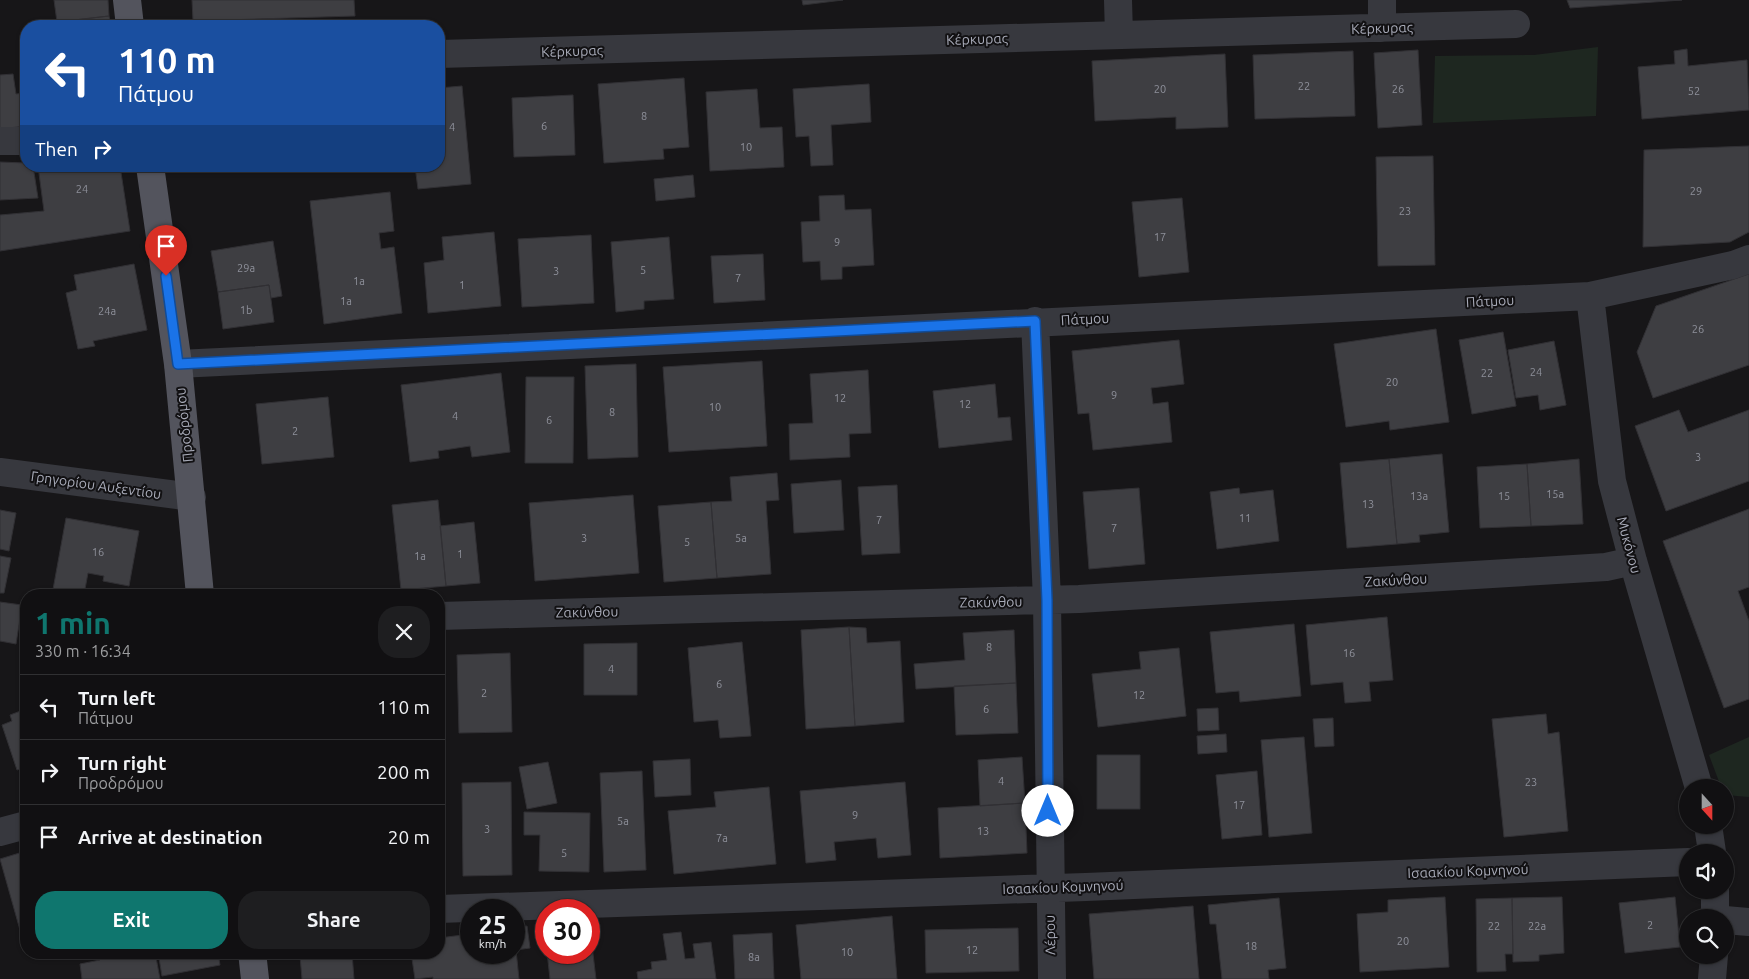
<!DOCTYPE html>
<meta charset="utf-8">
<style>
:root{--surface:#111012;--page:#1e1e20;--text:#f1f3f6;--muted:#9c9d9f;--line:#303032;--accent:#0f766e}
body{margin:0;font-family:Ubuntu,sans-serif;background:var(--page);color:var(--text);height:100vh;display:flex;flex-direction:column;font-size:19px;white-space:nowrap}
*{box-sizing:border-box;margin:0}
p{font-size:16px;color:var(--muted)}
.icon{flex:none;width:28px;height:28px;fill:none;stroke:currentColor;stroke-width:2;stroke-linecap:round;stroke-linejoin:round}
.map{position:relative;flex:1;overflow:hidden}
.details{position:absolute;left:20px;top:589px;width:425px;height:370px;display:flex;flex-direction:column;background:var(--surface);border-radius:20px;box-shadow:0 1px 4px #0004,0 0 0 1px var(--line)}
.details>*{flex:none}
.guide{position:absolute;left:20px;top:20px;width:425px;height:152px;border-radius:20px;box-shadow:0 1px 4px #0004,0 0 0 1px var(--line);background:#1a4fa0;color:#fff;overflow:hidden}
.needle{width:32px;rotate:159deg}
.fabs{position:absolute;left:1679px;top:779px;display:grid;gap:10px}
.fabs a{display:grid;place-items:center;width:55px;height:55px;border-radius:50%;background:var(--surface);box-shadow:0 1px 4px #0004,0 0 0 1px var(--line);font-size:25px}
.speed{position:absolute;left:460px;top:899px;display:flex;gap:10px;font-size:25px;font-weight:700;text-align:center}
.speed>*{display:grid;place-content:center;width:65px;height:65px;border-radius:50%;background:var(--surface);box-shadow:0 1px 4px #0004,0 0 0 1px var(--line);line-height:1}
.speed small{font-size:12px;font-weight:400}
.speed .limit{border:8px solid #d22;background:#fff;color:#111}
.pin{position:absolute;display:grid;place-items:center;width:42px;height:42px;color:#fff;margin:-51px -21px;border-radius:50% 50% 50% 0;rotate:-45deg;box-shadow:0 0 5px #0007}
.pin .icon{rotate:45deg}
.me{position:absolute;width:55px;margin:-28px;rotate:0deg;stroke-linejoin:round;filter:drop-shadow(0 0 4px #0008)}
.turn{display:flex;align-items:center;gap:18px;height:105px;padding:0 15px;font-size:22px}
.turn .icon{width:65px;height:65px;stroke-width:2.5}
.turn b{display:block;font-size:35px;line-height:42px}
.then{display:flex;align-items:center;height:48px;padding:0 15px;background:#0003;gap:10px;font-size:19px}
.round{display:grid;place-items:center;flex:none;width:52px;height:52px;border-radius:20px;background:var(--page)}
.summary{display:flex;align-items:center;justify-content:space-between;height:85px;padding:0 15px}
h1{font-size:30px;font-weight:600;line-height:38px;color:var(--accent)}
.primary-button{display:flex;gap:10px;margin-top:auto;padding:10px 15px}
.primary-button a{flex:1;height:58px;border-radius:20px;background:var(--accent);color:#fff;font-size:20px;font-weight:600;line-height:58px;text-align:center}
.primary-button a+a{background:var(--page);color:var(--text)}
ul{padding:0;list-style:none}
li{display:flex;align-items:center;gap:15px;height:65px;padding:0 15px;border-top:1px solid var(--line)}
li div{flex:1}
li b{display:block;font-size:19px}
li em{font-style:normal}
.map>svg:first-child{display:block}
</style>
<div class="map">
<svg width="1749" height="979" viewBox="0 0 1749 979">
<rect width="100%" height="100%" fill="#171618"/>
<path fill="#1e2720" d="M1598,47L1596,116L1433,123L1435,56L1534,55Z
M1749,737V797L1725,795V788L1721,787L1709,755Z"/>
<path fill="#3e3e42" stroke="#313034" d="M54,0H108L109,16L57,22Z
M192,0H354L355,16L193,21Z
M802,0H843L803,5Z
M1567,0H1682L1570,8Z
M109,16L111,26H57V22Z
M1687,49L1688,66L1747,60L1749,110L1642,119L1638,67L1675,64L1674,51Z
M1418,50L1422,125L1378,128L1374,53Z
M1353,51L1355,116L1255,119L1253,55Z
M1225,54L1228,127L1176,129V117L1095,121L1092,61Z
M13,74L16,94L26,93V126L0,129V75Z
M684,78L689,147L663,149L664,159L604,163L598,84Z
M869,84L871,122L831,125L833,165L811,166L809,136L796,137L793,89Z
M462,86L471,184L418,189L415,166H439V88Z
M757,89L760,128L782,127L784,167L710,171L706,92Z
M573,95L575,155L514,157L512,98Z
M1749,146V232L1730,242L1643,247L1644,150Z
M1433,156L1435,265L1378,266L1376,157Z
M0,162L26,163V166H33L38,198L0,200Z
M38,166H120L130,231L0,251V215L44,211Z
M693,175L695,197L656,201L654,179Z
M390,192L394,231L379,233L381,249L394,247L402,313L324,324L310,201Z
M844,195L845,210L871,209L874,265L842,267V279L821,280L820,261L803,262L801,222L820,221L819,196Z
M1182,198L1189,272L1139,277L1132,202Z
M494,232L501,306L428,313L424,263L444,260L442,237Z
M591,235L594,303L522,307L518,239Z
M669,237L674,299L644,301V309L616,312L611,242Z
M273,241L282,296L271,298L269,285L218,292L211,251Z
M763,254L765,300L714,303L711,256Z
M134,264L147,330L93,341L95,346L78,349L66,293L77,290L74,275Z
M1749,274V365L1653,398L1637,352L1656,306Z
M269,285L274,322L223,329L218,292Z
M1436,329L1449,422L1390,430L1389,421L1346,427L1334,344Z
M1503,332L1516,406L1472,414L1459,340Z
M1179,340L1184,384L1151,388L1153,404L1168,402L1172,442L1093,450L1089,413L1078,414L1072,351Z
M1554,341L1566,405L1540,410L1538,395L1516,398L1508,350Z
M762,361L767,446L669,452L663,367Z
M636,364L638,457L588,459L585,366Z
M868,370L871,433L849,434L850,457L790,460L789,424L813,423L810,374Z
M501,373L510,452L472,457L470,446L438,451L439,458L410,462L401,385Z
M526,377H574L573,463H525Z
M995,384L998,418L1010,417L1012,440L939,448L933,391Z
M328,397L334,457L262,464L256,404Z
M1679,410L1688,432L1749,410V481L1666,511L1635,426Z
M1442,454L1449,532L1419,535L1420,542L1397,544L1389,459Z
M1389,459L1397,544L1347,548L1340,463Z
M1579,459L1583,524L1531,526L1527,464Z
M1527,464L1531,526L1480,528L1477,467Z
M777,473L779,500L766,501L771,574L717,578L711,502L732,501L730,477Z
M841,480L844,530L794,533L791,484Z
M897,485L900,553L862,555L858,487Z
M1139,488L1145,564L1089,569L1083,492Z
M1239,488L1240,494L1273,490L1279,541L1217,549L1210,492Z
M633,495L639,573L535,581L529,503Z
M438,500L446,586L401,590L392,505Z
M711,502L717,578L664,582L658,506Z
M1749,509V587L1738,591L1749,621V699L1724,708L1663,541Z
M0,510L16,513L9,551L0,549Z
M66,518L139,531L129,586L103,581L104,576L88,573L85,589L107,593L106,595H52Z
M474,522L480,583L446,586L440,526Z
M0,556L11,558L4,593H0Z
M0,602L22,605L16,644L0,641Z
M1387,617L1393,680L1369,682L1371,701L1345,703L1343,682L1311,685L1306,625Z
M1294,624L1301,696L1240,702L1239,691L1216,693L1210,632Z
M849,627L866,628L867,643L900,641L904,722L855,726Z
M849,627L855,726L806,729L801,630Z
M1014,630L1016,683L916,689L914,664L965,660L963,633Z
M742,642L751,736L720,738L718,720L694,722L688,648Z
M637,643V695H584V644Z
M1179,648L1186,716L1098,727L1092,674L1141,669L1139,652Z
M510,653L512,732L459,733L457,655Z
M1016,683L1018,733L956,735L954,686Z
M1218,708L1219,730L1198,731L1197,709Z
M26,709V767L17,770L2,725L12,721L10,715Z
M1546,714L1548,734L1559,732L1568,831L1504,837L1492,719Z
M1333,718L1334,746L1315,747L1313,719Z
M1226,734L1227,752L1198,754L1197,736Z
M1304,737L1312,833L1269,837L1261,740Z
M1097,755H1140V809H1097Z
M1022,757L1025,803L980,806L978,760Z
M690,759L691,795L655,797L653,761Z
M548,762L557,803L527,809L519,767Z
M642,771L646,870L604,872L600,773Z
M1257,771L1262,835L1222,839L1216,775Z
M511,782L512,875L463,876L462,783Z
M905,782L911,855L878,858L876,838L834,842L836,860L806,863L800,791Z
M769,787L776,864L674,874L668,811L716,807L714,792Z
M1025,803L1027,853L940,858L938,808Z
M524,812L590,813L589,872L539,871L540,835H524Z
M26,851V928L20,930L0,859Z
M1445,897L1449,967L1360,972L1357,914L1388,912V900Z
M1562,897L1564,953L1539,955V961L1513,962L1512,898Z
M1675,897L1680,947L1625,953L1619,903Z
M1279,898L1286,968L1268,970L1269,979H1222L1216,924H1210L1208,905Z
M1512,898L1513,954H1505L1506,971L1477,972L1476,899Z
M1193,906L1199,979H1094L1089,914Z
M892,916L897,979H801L796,925Z
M527,926L530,948L516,950L519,979H433V977L415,979L411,952H439V938L471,934V952H514V928Z
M1018,928L1019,971L926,973L925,930Z
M681,932L685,959L695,958L693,944L711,942L716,979H638L637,972L652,969L651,962L667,960L663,934Z
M772,933L774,979H735L733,935Z
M589,937H591L596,979H550L547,952H589Z
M99,952H155L160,979H82L80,964L100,960Z
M158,952H218L220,965L162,976Z
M352,953L354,979H302L300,956Z"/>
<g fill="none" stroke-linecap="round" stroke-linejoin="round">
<path stroke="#37383e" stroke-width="28" d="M1118,0L1119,35
M1382,28V0
M439,54L1516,24
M0,141H26
M1590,296L1612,481L1633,561L1699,788
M1035,321L1047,600L1052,979
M178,364L1590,296L1733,265L1749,259
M0,472L192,497
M439,616L1079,599L1606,567L1633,561
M1708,825L1712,852
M0,832L26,825
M1715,890V918
M439,909L1086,887L1688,862
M1725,920L1749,922
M1712,979L1714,955"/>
<path stroke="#53545d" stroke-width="28" d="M127,0L130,26
M150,166L178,364L200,595
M252,952L255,979"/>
</g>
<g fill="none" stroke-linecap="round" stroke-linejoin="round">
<defs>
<path id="route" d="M166,276L178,364L1035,321L1047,600L1048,811"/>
</defs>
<use href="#route" stroke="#114b97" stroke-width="12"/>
<use href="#route" stroke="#1a73e8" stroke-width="9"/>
</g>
<g text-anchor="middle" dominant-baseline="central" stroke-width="4" stroke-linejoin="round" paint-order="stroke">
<g font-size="11" fill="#8e909a">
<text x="1304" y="86">22</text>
<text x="1160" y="89">20</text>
<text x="1398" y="89">26</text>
<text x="1694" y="91">52</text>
<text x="644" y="116">8</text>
<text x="544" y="126">6</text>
<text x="452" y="127">4</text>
<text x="746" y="147">10</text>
<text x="82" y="189">24</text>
<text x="1696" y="191">29</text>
<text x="1405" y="211">23</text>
<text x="1160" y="237">17</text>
<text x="837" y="242">9</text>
<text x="246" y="268">29a</text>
<text x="643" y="270">5</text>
<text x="556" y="271">3</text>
<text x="738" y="278">7</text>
<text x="359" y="281">1a</text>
<text x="462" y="285">1</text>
<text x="346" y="301">1a</text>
<text x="246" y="310">1b</text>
<text x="107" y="311">24a</text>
<text x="1698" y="329">26</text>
<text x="1536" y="372">24</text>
<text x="1487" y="373">22</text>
<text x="1392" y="382">20</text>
<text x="1114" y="395">9</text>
<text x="840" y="398">12</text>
<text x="965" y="404">12</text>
<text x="715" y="407">10</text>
<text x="612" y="412">8</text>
<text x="455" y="416">4</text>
<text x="549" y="420">6</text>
<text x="295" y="431">2</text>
<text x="1698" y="457">3</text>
<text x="1555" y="494">15a</text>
<text x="1419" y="496">13a</text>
<text x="1504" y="496">15</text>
<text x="1368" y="504">13</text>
<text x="1245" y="518">11</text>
<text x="879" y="520">7</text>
<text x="1114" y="528">7</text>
<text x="584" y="538">3</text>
<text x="741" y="538">5a</text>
<text x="687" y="542">5</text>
<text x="98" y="552">16</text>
<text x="460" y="554">1</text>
<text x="420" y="556">1a</text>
<text x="989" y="647">8</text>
<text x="1349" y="653">16</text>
<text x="611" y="669">4</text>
<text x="719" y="684">6</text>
<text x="484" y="693">2</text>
<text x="1139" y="695">12</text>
<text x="986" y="709">6</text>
<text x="1001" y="781">4</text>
<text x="1531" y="782">23</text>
<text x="1239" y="805">17</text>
<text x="855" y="815">9</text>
<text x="623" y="821">5a</text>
<text x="487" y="829">3</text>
<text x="983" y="831">13</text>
<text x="722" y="838">7a</text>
<text x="564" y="853">5</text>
<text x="1650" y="925">2</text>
<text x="1494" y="926">22</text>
<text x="1537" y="926">22a</text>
<text x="1403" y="941">20</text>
<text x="1251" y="946">18</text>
<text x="972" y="950">12</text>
<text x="847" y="952">10</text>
<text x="754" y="957">8a</text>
</g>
<g font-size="14" fill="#a8abb8" stroke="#121113">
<text transform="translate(1382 28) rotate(-2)">Κέρκυρας</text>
<text transform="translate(977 39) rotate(-2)">Κέρκυρας</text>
<text transform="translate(572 51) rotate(-2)">Κέρκυρας</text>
<text transform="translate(1490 301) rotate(-3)">Πάτμου</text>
<text transform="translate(1085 319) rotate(-3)">Πάτμου</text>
<text transform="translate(184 425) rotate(-96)">Προδρόμου</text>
<text transform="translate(96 485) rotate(8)">Γρηγορίου Αυξεντίου</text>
<text transform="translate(1629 545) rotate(75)">Μυκόνου</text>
<text transform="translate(1396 580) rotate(-3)">Ζακύνθου</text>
<text transform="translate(991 602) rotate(-1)">Ζακύνθου</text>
<text transform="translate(587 612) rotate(-1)">Ζακύνθου</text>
<text transform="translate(1468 871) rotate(-2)">Ισαακίου Κομνηνού</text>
<text transform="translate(1063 887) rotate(-2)">Ισαακίου Κομνηνού</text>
<text transform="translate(1050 935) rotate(-91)">Λέρου</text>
</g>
</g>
</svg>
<div class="fabs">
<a><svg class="needle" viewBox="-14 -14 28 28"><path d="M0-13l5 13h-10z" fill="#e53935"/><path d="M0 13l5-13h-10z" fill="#9c9d9f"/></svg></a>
<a><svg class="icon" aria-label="sound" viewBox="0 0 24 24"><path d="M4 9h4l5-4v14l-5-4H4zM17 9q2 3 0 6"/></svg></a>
<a><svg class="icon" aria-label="search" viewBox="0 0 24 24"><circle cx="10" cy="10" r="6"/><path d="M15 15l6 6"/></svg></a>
</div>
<div class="speed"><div>25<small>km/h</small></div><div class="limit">30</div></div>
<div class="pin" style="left:166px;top:276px;background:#d93025"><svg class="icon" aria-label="arrive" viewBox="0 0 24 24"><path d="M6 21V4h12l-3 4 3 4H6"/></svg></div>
<svg class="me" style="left:1048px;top:811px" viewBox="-20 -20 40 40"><circle r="19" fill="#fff"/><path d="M0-13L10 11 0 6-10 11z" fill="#1a73e8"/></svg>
<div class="guide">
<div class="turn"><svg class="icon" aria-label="left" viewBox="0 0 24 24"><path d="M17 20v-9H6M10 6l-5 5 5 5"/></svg><div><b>110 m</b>Πάτμου</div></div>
<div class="then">Then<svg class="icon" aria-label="right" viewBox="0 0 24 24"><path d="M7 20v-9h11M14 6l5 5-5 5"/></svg></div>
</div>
<section class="details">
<div class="summary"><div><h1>1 min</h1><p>330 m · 16:34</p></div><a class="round"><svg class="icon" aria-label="close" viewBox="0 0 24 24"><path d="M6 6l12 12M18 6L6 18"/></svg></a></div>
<ul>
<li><svg class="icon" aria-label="left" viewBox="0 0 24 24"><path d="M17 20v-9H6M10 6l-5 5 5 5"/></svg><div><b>Turn left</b><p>Πάτμου</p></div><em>110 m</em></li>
<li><svg class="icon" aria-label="right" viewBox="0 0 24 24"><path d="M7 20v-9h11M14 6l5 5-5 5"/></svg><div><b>Turn right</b><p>Προδρόμου</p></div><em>200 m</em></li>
<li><svg class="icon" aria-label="arrive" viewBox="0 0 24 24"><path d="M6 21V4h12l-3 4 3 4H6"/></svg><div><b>Arrive at destination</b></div><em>20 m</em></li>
</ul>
<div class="primary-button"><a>Exit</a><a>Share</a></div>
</section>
</div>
